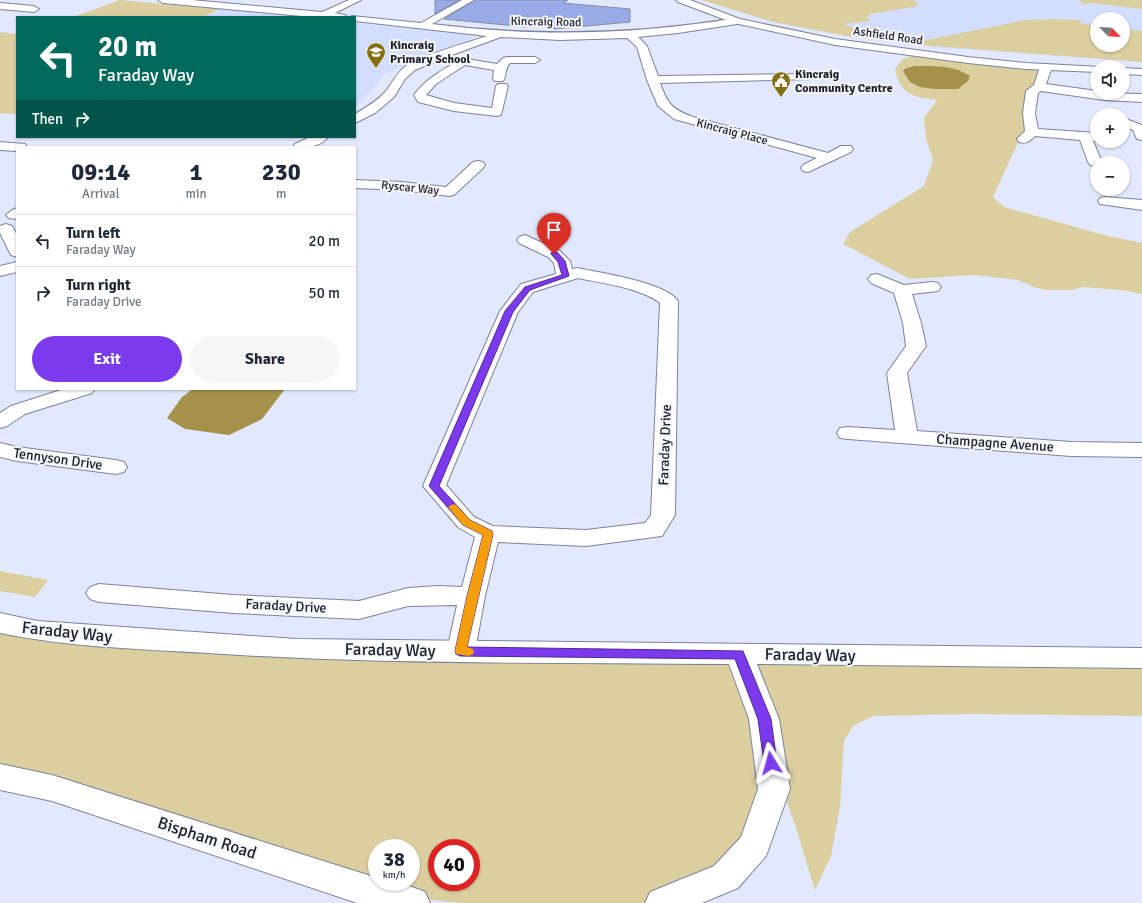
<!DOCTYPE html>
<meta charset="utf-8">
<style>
:root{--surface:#fff;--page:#f6f6f7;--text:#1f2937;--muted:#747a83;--line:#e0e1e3;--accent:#7c3aed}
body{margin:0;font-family:Signika,sans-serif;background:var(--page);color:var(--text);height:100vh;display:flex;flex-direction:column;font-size:15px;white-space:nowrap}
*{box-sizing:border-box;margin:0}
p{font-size:13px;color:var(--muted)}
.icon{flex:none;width:22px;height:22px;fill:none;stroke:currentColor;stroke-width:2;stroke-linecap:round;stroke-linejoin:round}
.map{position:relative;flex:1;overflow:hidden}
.details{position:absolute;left:16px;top:146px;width:340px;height:244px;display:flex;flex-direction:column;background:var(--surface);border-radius:0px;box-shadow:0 1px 3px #0004}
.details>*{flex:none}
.banner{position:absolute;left:16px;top:16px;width:340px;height:122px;border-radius:0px;box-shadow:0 1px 3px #0004;background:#00695c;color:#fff;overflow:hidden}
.needle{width:26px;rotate:114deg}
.tools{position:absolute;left:1090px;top:12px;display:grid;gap:8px}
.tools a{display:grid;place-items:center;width:40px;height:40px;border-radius:50%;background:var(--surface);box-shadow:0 1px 3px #0004;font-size:20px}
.speed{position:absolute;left:368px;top:839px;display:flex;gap:8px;font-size:20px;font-weight:700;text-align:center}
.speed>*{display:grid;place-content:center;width:52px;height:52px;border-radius:50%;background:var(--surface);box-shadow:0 1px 3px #0004;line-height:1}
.speed small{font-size:10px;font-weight:400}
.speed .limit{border:6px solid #d22;background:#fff;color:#111}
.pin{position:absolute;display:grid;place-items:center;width:34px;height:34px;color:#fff;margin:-41px -17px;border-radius:50% 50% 50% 0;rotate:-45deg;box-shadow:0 0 4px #0007}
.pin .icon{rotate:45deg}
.me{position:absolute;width:44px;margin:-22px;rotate:352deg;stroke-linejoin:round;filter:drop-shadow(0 0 3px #0008)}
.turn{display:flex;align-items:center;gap:14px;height:84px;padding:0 16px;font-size:18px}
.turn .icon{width:52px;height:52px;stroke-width:2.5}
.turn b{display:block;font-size:28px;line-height:34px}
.then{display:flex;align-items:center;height:38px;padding:0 16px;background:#0003;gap:8px;font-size:15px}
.eta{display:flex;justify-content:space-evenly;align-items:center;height:68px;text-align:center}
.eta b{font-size:24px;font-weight:700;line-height:28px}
.cta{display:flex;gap:8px;margin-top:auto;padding:8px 16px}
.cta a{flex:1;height:46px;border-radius:24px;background:var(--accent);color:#fff;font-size:16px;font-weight:700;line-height:46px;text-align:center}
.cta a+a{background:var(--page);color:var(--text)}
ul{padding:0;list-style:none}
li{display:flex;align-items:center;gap:12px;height:52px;padding:0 16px;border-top:1px solid var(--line)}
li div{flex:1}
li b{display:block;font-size:15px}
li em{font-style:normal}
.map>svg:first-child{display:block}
</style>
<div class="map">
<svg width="1142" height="903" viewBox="0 0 1142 903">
<rect width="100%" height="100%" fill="#e2e8fd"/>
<path fill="#d3ddfe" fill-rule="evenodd" d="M702,0H1142V62L919,46L847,36L773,22ZM1097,19H1123V45H1097Z
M219,9L296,17H204Z
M355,23L453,33L470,36L474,40L409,62L383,76L373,89L355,107Z"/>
<path fill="#dbcfa0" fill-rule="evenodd" d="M120,0L219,9L204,17H73Z
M702,0H913L919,6L870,14L867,18L871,21L843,24L883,38L885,41L847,36L773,22Z
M1078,0H1142V9L1091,3L1084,4Z
M1052,19L1081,20L1079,23L1097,26V45H1123V29L1142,31V62L907,44L1025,20Z
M0,32L17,34V114L0,113Z
M912,56L1041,71L1027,131L1020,138L993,197L1004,207L1104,235L1142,243V294L1121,290L1083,287L1072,290H1047L1034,287L1018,280L975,275L910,279L843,244L850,232L924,186L933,160L926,139L924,118L937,100C913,97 900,95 895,69L903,59Z
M0,571L48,580L35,597L0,591Z
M0,623L281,648L1142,658V716L974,714L873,716L853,726L844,741L840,807L831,856L815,890L795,825L769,750L774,789L726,877L661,903H462L381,895L0,780ZM377,848H411V882H377ZM437,848H471V882H437Z"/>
<path fill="#a4924b" d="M915,66C934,66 954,65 970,76L968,81L958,89H935L920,87L910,82L903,71L906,68Z
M193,389H285L262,419L229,435L185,429L167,418L182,397Z"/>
<path fill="#99aae9" stroke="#858ca4" d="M435,0H459L435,14Z
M475,0H568L563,3L630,9V22L554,29L541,17L526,27L444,19Z"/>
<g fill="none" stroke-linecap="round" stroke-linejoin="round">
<defs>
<path id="street" d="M158,0H192L322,12L349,0H361L335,13L345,15L347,17H312L163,3Z
M462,0H474L432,24C536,37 634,35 737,18L740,19L742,21L740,23L737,24L678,33L638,37L647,46L658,76L808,74L812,75L814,77L812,79L660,83C668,105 672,109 693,117L828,153L841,146H851L853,149L851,152L808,172L803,171L801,168L803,165L817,158L674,119L658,106L647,80L637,47L627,38L560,40L501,37L449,56L497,64L503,58L507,57H535L540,60L535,63H510C504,70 507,75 503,81H495L493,79L494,70L465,65L436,84L426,95L454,103L492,108L496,86L498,84H506L508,86L501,115L497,116L454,111L418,102L414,95C424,81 439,72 454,63L444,61L443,58L415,70L405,79L394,97L375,113L355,123V114C365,108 377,101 385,92C393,83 395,74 406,66C425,54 464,44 487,36L355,21V17H351L352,16L421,23Z
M0,3L34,6L39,9L34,12L0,9Z
M1046,64L1052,67L1046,84L1097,91V93L1142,94V102L1104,100L1041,91L1038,93L1035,113L1038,129L1097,133V141H1093L1102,162L1097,163V166L1090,165L1088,162L1080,140L1035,136C1030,141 1027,144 1019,142L1017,139L1025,131L1023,113L1026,91L1034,85L1040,67Z
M1123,118L1142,125V140L1137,139L1133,130L1123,126Z
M310,137H328C320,148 305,147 293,147L295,144Z
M0,142L25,144L27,147H17V151L0,150Z
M478,161L483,162L485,165L483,168L454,195L449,196L402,190L355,188V180L402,182L446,187L473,162Z
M1105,197L1142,200V210L1100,204L1098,201L1100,198Z
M17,208V219L9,218L6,215L12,210Z
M6,224L12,226L17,235V257L11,255L0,233V226Z
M525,235L560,251L570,261L572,269L577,268C600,273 665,282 678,301L675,515L662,536L586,546L498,542L485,596L475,651L471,658L461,661L451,658L447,651L457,605L408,606L359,619L233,613L99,602L90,599L86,593L90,587L99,584L233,595L359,601L408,588L438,586L462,587L475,537L458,527L423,486L500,311L521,284L556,274L554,263L548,257L519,243L517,240L519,237ZM578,278C601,283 641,288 660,303L651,515L645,523L586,530L493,526L474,517L446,485L518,312L533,292Z
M17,262V272L0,276V266Z
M877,274L904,285L932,282L938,283L941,287L938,291L912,294L921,323L926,346L907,373L917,431L1071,442L1142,443V457L1071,456L848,439L840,438L837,433L840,428L848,427L895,430L887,373L906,346L903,323L894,293L871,283L868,279L871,275Z
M64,389H95L92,393L25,414L7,426L0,428V413L11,406Z
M0,443L17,447L116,460L124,462L127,467L124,472L116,474L17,461L0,457Z"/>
<path id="secondary" d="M676,0H690L740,19L835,39L968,57L1026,63L1101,67H1097V72L1026,69L968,63L835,45L734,23L678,2Z
M1123,68L1142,69V75L1123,74Z
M0,613L38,621L296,639L1142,648V668L757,664L779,719L790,789L766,856L738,888L702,903H645L650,892L714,866L741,837L758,789L749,719L729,664C555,662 381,665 208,653C138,649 68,647 0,633Z
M0,764L52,775L377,878V882C394,882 409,885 425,892L430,903H357L52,801L0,790Z"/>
</defs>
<use href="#street" stroke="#7b829a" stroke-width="2"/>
<use href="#secondary" stroke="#7b829a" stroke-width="2"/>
<use href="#street" fill="#fff" fill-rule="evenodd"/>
<use href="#secondary" fill="#fff" fill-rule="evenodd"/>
</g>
<path fill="#7c3aed" stroke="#51269a" d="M552,252H557L565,261L569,276L530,290L513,312L439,486L470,520L492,531L493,534L467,647L743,651L771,719L777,763L775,767L771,768L766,767L764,763L758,719L735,659L460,656L456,654L455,651L467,596L483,535L463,525L429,486L505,311L525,287L562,275L558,262L551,254Z"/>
<path fill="#f59e0b" d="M453,504L456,505L470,520L492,531L493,534L467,647L473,649L474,652L473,654L469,656L456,654L455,651L467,596L483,535L463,525L448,507Z"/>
<defs>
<symbol id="school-pin" viewBox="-11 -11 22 30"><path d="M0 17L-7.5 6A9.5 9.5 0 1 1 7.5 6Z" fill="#85700f" stroke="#f4f6fb"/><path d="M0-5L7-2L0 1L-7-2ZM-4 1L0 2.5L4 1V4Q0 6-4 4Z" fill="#fff"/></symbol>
<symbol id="civic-pin" viewBox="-11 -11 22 30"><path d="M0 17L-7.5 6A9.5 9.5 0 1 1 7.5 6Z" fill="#85700f" stroke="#f4f6fb"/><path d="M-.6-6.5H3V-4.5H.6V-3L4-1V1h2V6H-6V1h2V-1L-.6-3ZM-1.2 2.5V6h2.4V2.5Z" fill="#fff"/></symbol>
</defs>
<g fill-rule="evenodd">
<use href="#school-pin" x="365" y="41" width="22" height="30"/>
<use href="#civic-pin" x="770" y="70" width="22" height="30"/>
</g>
<g text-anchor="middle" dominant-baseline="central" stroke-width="4" stroke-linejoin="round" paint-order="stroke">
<g font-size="12" fill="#1d2029" stroke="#f4f6fb">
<text transform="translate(546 22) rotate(1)">Kincraig Road</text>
<text transform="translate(888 36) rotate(8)">Ashfield Road</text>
<text transform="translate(732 132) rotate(15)">Kincraig Place</text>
<text transform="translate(410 188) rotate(6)">Ryscar Way</text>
</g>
<g font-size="12" font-weight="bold" fill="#1d2029" stroke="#f4f6fb" text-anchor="start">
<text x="390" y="45">Kincraig<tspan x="390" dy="14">Primary School</tspan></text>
<text x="795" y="74">Kincraig<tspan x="795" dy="14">Community Centre</tspan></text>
</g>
<g font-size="14" fill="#1d2029" stroke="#f4f6fb">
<text transform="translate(995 443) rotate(4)">Champagne Avenue</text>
<text transform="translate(665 445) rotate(-88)">Faraday Drive</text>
<text transform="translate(58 459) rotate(8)">Tennyson Drive</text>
<text transform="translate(286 606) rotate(3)">Faraday Drive</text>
</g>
<g font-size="17" fill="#1d2029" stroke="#f4f6fb">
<text transform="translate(67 632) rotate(6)">Faraday Way</text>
<text transform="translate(390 650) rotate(1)">Faraday Way</text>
<text transform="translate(810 655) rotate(1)">Faraday Way</text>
<text transform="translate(207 838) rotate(18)">Bispham Road</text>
</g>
</g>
</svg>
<div class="tools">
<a><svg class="needle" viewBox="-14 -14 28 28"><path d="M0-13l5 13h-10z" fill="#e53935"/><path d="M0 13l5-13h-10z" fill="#747a83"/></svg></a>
<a><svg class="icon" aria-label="sound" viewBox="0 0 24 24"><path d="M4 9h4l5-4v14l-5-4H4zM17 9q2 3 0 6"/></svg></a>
<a>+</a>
<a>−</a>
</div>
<div class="speed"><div>38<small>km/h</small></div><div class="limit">40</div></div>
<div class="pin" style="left:554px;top:254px;background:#d93025"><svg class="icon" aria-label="arrive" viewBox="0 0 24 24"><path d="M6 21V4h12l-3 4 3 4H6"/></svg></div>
<svg class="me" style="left:771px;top:763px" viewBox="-20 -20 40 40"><path d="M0-17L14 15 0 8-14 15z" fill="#7c3aed" stroke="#fff" stroke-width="4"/></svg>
<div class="banner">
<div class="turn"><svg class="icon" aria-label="left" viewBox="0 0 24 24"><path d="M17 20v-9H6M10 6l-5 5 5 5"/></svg><div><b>20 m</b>Faraday Way</div></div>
<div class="then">Then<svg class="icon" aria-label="right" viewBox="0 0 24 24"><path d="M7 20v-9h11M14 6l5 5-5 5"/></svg></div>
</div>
<section class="details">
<div class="eta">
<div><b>09:14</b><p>Arrival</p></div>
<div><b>1</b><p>min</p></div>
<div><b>230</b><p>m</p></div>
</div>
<ul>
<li><svg class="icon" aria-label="left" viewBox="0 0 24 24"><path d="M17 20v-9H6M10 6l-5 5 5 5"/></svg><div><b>Turn left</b><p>Faraday Way</p></div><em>20 m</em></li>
<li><svg class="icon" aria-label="right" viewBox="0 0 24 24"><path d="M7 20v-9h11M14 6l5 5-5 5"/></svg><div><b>Turn right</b><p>Faraday Drive</p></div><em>50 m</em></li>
</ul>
<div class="cta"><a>Exit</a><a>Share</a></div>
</section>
</div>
